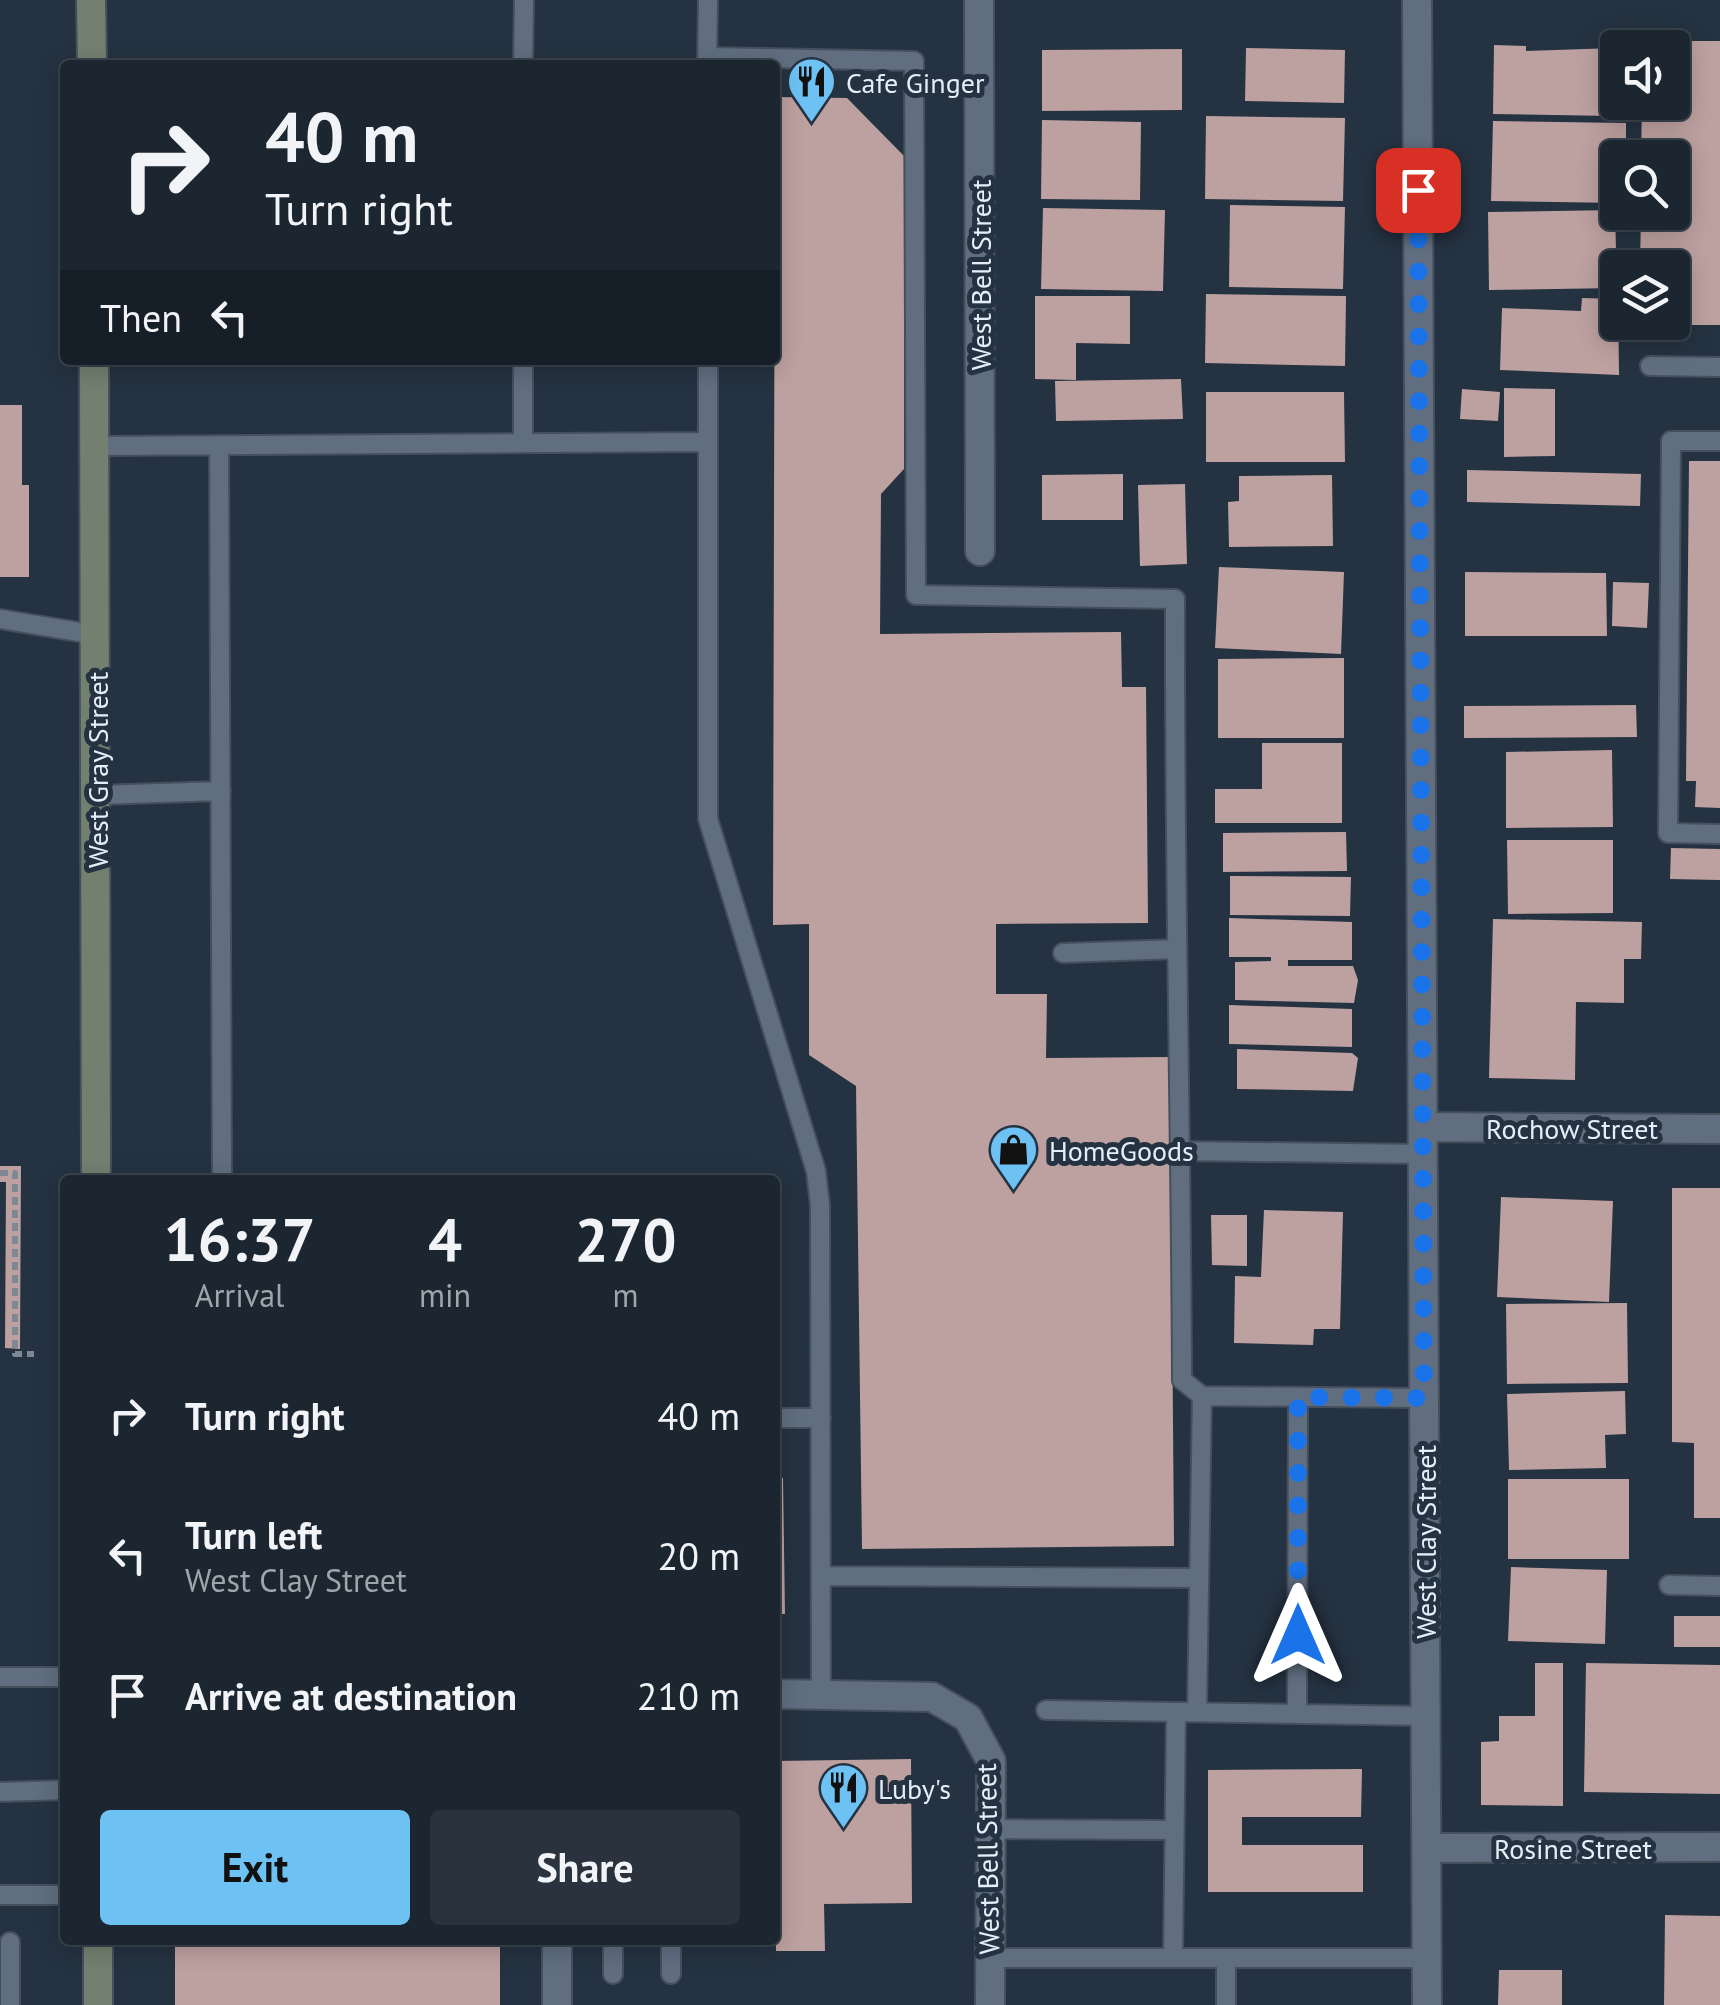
<!DOCTYPE html>
<style>
:root{--surface:#1c2631;--page:#29323d;--text:#f1f3f6;--muted:#a0a5ab;--line:#3a434d;--accent:#6dc2f3}
body{margin:0;font-family:"PT Sans",sans-serif;background:var(--page);color:var(--text);height:100vh;display:flex;flex-direction:column;font-size:38px;white-space:nowrap}
*{box-sizing:border-box;margin:0}
p{font-size:32px;color:var(--muted)}
.icon{flex:none;width:55px;height:55px;fill:none;stroke:currentColor;stroke-width:2;stroke-linecap:round;stroke-linejoin:round}
.map{position:relative;flex:1;overflow:hidden}
.details{position:absolute;left:60px;top:1175px;width:720px;height:770px;display:flex;flex-direction:column;background:var(--surface);border-radius:10px;box-shadow:0 5px 25px #0003,0 0 0 2px var(--line)}
.details>*{flex:none}
.hud{position:absolute;left:60px;top:60px;width:720px;height:305px;border-radius:10px;box-shadow:0 5px 25px #0003,0 0 0 2px var(--line);background:#1c2631;color:var(--text);overflow:hidden}
.buttons{position:absolute;left:1600px;top:30px;display:grid;gap:20px}
.buttons a{display:grid;place-items:center;width:90px;height:90px;border-radius:10px;background:var(--surface);box-shadow:0 5px 25px #0003,0 0 0 2px var(--line);font-size:50px}
.pin{position:absolute;display:grid;place-items:center;width:85px;height:85px;color:#fff;margin:-42px;border-radius:20px;box-shadow:0 5px 15px #0006}
.me{position:absolute;width:110px;margin:-55px;rotate:0deg;stroke-linejoin:round;filter:drop-shadow(0 0 8px #0008)}
.turn{display:flex;align-items:center;gap:35px;height:210px;padding:0 40px;font-size:45px}
.turn .icon{width:130px;height:130px;stroke-width:2.5}
.turn b{display:block;font-size:70px;line-height:85px}
.then{display:flex;align-items:center;height:95px;padding:0 40px;background:#0003;gap:20px;font-size:38px}
.eta{display:flex;justify-content:space-evenly;align-items:center;height:170px;text-align:center}
.eta b{font-size:60px;font-weight:800;line-height:70px}
.primary-button{display:flex;gap:20px;margin-top:auto;padding:20px 40px}
.primary-button a{flex:1;height:115px;border-radius:10px;background:var(--accent);color:#111;font-size:40px;font-weight:800;line-height:115px;text-align:center}
.primary-button a+a{background:var(--page);color:var(--text)}
ul{padding:0;list-style:none}
li{display:flex;align-items:center;gap:30px;height:140px;padding:0 40px}
li div{flex:1}
li b{display:block;font-size:38px}
li em{font-style:normal}
.map>svg:first-child{display:block}
</style>
<div class="map">
<svg width="1720" height="2005" viewBox="0 0 1720 2005">
<rect width="100%" height="100%" fill="#253241"/>
<path fill="#bda1a0" d="M1642,41H1720V325H1672V268H1640L1641,212H1672V158H1641L1642,102H1672V48H1642Z
M1494,45L1526,46V51L1615,48L1612,116L1493,114Z
M1246,48L1345,50L1344,103L1245,101Z
M1182,49V110L1042,111V50Z
M775,97L847,98L904,156V469L881,494L880,634L1121,632L1122,687H1146L1148,923L996,924V994H1047L1046,1058L1170,1057L1174,1546L862,1549L856,1086L809,1055V924L773,925Z
M1206,116L1345,118L1343,201L1205,199Z
M1042,120L1141,122L1140,200L1041,199Z
M1493,121L1626,123V158H1618V203L1491,201Z
M1230,205L1345,207L1343,289L1229,287Z
M1043,208L1165,210L1163,291L1041,289Z
M1615,210L1617,288L1489,290L1488,212Z
M1206,294L1346,296L1345,366L1205,363Z
M1035,296H1130V344L1076,343V380L1035,379Z
M1582,298L1618,299L1619,375L1500,370L1502,308L1581,311Z
M1181,379L1183,419L1056,421L1055,381Z
M1504,388L1555,389V456L1504,457Z
M1462,389L1500,392L1498,421L1460,419Z
M1206,392H1344L1345,462H1206Z
M0,405H22V485H29V577H0Z
M1689,461H1720V808L1695,807L1696,781H1686Z
M1467,470L1641,474L1640,506L1467,502Z
M1123,474V520H1042V475Z
M1332,475L1333,546L1229,547L1228,502L1239,501V476Z
M1185,484L1187,564L1140,566L1138,485Z
M1219,567L1344,572L1341,654L1215,648Z
M1465,572L1606,573L1607,636H1465Z
M1613,582L1649,583L1647,628L1612,626Z
M1344,658V738H1218V659Z
M1636,705L1637,737L1464,738V706Z
M1262,743H1342V823H1215V789H1262Z
M1612,750L1613,827L1506,828V752Z
M1346,832L1347,871L1223,872V833Z
M1507,840H1613V913L1508,914Z
M1671,848L1720,849V880L1670,879Z
M1230,876L1351,877L1350,916L1230,915Z
M1229,918L1352,922V960H1288V966H1353L1358,980L1354,1003L1235,1000V962L1271,961V957H1229Z
M1493,919L1642,922L1641,959H1624V1003L1576,1002L1575,1080L1489,1078Z
M1229,1005L1352,1009V1047L1229,1044Z
M1237,1049L1352,1053L1358,1058L1353,1091L1237,1089Z
M0,1166H21L20,1349L5,1348L6,1182H0Z
M1672,1188H1720V1518H1694V1443L1672,1442Z
M1501,1197L1613,1201L1609,1302L1497,1297Z
M1264,1210L1343,1212L1340,1329H1314L1313,1345L1234,1343L1235,1276L1261,1277Z
M1211,1215H1247V1266L1212,1265Z
M1627,1303L1628,1383L1507,1384L1506,1304Z
M1625,1391L1626,1434L1605,1435L1606,1468L1509,1470L1507,1394Z
M775,1478H783L785,1614H775Z
M1508,1479H1629V1559H1508Z
M1511,1567L1607,1570L1605,1644L1508,1641Z
M1674,1616H1720V1647H1674Z
M1535,1663H1563V1806L1481,1805V1742L1499,1741V1716H1535Z
M1586,1663L1720,1665V1794L1584,1792Z
M911,1759L912,1903L824,1904L825,1951H776L775,1761Z
M1362,1769L1361,1817H1242V1845H1363V1892H1208V1770Z
M1665,1915L1720,1916V2005H1664Z
M175,1940H500V2005H175Z
M1499,1970H1562V2005H1498Z"/>
<g fill="none" stroke-linecap="round" stroke-linejoin="round">
<defs>
<path id="service" d="M707,57L914,61L916,595L1175,599C1174,859 1181,1120 1182,1380L1202,1396L1197,1712
M523,65L524,0
M707,65L708,0
M708,360V819L816,1171L820,1205L821,1694
M1650,366L1720,367
M1720,441H1671L1668,833L1720,834
M523,443V360
M219,445L222,1180
M95,446L708,442
M0,619L97,635
M98,795L221,791
M1063,953L1177,949
M1181,1151L1423,1154
M1202,1396L1424,1398
M775,1418H821
M821,1576L1199,1578
M1669,1585L1720,1586
M0,1677H65
M1046,1710L1426,1716
M1297,1714L1298,1397
M0,1792L65,1790
M990,1829L1174,1830
M0,1895H65
M10,1942V2005
M990,1958H1427
M1173,1958L1176,1712
M613,1974V1940
M671,1974V1940
M1226,2005V1958"/>
<path id="minor" d="M979,0L980,551
M1417,0L1427,2005
M1423,1127L1720,1129
M775,1694L932,1697L968,1718L991,1761L990,2005
M1427,1848L1720,1847
M557,2005V1940"/>
<path id="secondary" d="M91,0L92,65
M94,360L96,1180
M98,2005V1940"/>
</defs>
<use href="#service" stroke="#46505d" stroke-width="22"/>
<use href="#minor" stroke="#46505d" stroke-width="32"/>
<use href="#secondary" stroke="#46505d" stroke-width="32"/>
<path stroke="#7d8895" stroke-width="6" stroke-dasharray="8 5" stroke-linecap="butt" d="M0,1173H15V1354H34"/>
<use href="#service" stroke="#606e80" stroke-width="18"/>
<use href="#minor" stroke="#606e80" stroke-width="28"/>
<use href="#secondary" stroke="#73806f" stroke-width="28"/>
</g>
<g fill="none" stroke-linecap="round" stroke-linejoin="round">
<path stroke="#1a73e8" stroke-width="18" stroke-dasharray="0 32.4" d="M1298,1635V1397L1424,1398L1418,190"/>
</g>
<defs>
<symbol id="restaurant-pin" viewBox="-11 -11 22 30"><path d="M0 17L-7.5 6A9.5 9.5 0 1 1 7.5 6Z" fill="#6dc2f3" stroke="#253241"/><path d="M-5-6h1v4h1v-4h1v4h1v-4h1v5L-1.5 .5V6h-2V.5L-5-1ZM5-6V6H3V1.5H1.5Q1.5-4 5-6Z" fill="#111"/></symbol>
<symbol id="shop-pin" viewBox="-11 -11 22 30"><path d="M0 17L-7.5 6A9.5 9.5 0 1 1 7.5 6Z" fill="#6dc2f3" stroke="#253241"/><path d="M-5-2.5h2.3a2.7 3.5 0 0 1 5.4 0H5L5.5 6h-11ZM-1.5-2.5h3a1.5 2.3 0 0 0-3 0Z" fill="#111"/></symbol>
</defs>
<g fill-rule="evenodd">
<use href="#restaurant-pin" x="784" y="54" width="55" height="75"/>
<use href="#shop-pin" x="986" y="1122" width="55" height="75"/>
<use href="#restaurant-pin" x="816" y="1760" width="55" height="75"/>
</g>
<g text-anchor="middle" dominant-baseline="central" stroke-width="10" stroke-linejoin="round" paint-order="stroke">
<g font-size="28" fill="#e5eef8" stroke="#253241" text-anchor="start">
<text x="846" y="82">Cafe Ginger</text>
<text x="1049" y="1150">HomeGoods</text>
<text x="878" y="1788">Luby's</text>
</g>
<g font-size="28" fill="#e5eef8" stroke="#253241">
<text transform="translate(980 275) rotate(-90)">West Bell Street</text>
<text transform="translate(97 770) rotate(-90)">West Gray Street</text>
<text x="1572" y="1128">Rochow Street</text>
<text transform="translate(1425 1542) rotate(-90)">West Clay Street</text>
<text x="1573" y="1848">Rosine Street</text>
<text transform="translate(987 1859) rotate(-91)">West Bell Street</text>
</g>
</g>
</svg>
<div class="buttons">
<a><svg class="icon" aria-label="sound" viewBox="0 0 24 24"><path d="M4 9h4l5-4v14l-5-4H4zM17 9q2 3 0 6"/></svg></a>
<a><svg class="icon" aria-label="search" viewBox="0 0 24 24"><circle cx="10" cy="10" r="6"/><path d="M15 15l6 6"/></svg></a>
<a><svg class="icon" aria-label="layers" viewBox="0 0 24 24"><path d="M12 4l9 5-9 5-9-5zM3 14l9 5 9-5"/></svg></a>
</div>
<div class="pin" style="left:1418px;top:190px;background:#d93025"><svg class="icon" aria-label="arrive" viewBox="0 0 24 24"><path d="M6 21V4h12l-3 4 3 4H6"/></svg></div>
<svg class="me" style="left:1298px;top:1635px" viewBox="-20 -20 40 40"><path d="M0-17L14 15 0 8-14 15z" fill="#1a73e8" stroke="#fff" stroke-width="4"/></svg>
<div class="hud">
<div class="turn"><svg class="icon" aria-label="right" viewBox="0 0 24 24"><path d="M7 20v-9h11M14 6l5 5-5 5"/></svg><div><b>40 m</b>Turn right</div></div>
<div class="then">Then<svg class="icon" aria-label="left" viewBox="0 0 24 24"><path d="M17 20v-9H6M10 6l-5 5 5 5"/></svg></div>
</div>
<section class="details">
<div class="eta">
<div><b>16:37</b><p>Arrival</p></div>
<div><b>4</b><p>min</p></div>
<div><b>270</b><p>m</p></div>
</div>
<ul>
<li><svg class="icon" aria-label="right" viewBox="0 0 24 24"><path d="M7 20v-9h11M14 6l5 5-5 5"/></svg><div><b>Turn right</b></div><em>40 m</em></li>
<li><svg class="icon" aria-label="left" viewBox="0 0 24 24"><path d="M17 20v-9H6M10 6l-5 5 5 5"/></svg><div><b>Turn left</b><p>West Clay Street</p></div><em>20 m</em></li>
<li><svg class="icon" aria-label="arrive" viewBox="0 0 24 24"><path d="M6 21V4h12l-3 4 3 4H6"/></svg><div><b>Arrive at destination</b></div><em>210 m</em></li>
</ul>
<div class="primary-button"><a>Exit</a><a>Share</a></div>
</section>
</div>
